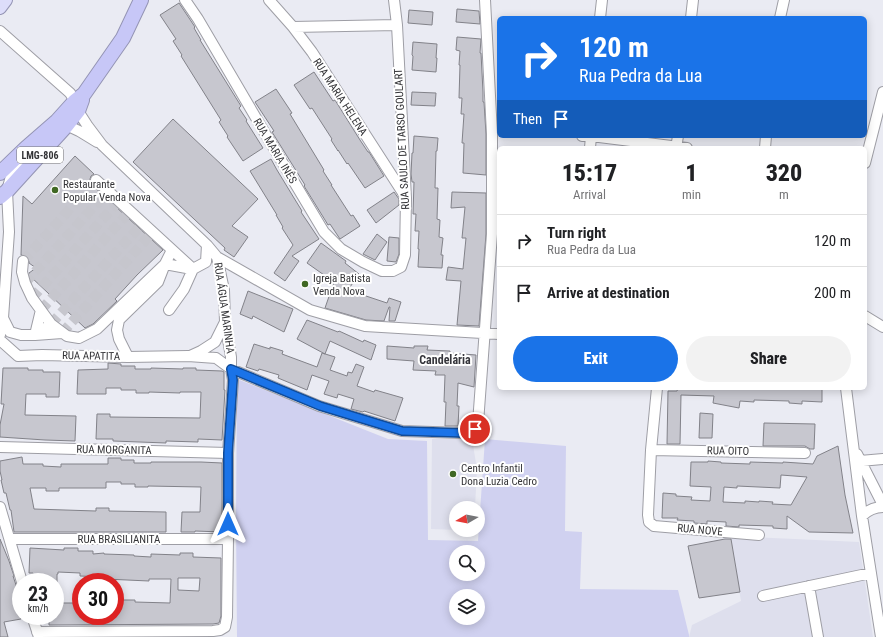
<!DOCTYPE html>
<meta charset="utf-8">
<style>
:root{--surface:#fff;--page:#f2f2f2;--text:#202124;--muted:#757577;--line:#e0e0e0;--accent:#1a73e8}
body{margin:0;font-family:"Roboto Condensed",sans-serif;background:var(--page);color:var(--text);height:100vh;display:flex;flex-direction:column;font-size:15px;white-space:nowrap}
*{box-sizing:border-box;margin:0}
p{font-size:13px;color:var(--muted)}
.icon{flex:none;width:22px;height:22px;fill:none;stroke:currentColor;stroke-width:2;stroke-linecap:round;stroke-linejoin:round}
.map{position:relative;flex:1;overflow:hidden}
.sheet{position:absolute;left:497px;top:146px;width:370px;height:244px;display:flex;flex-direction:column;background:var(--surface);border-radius:6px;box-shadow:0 2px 10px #0003}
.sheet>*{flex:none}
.hud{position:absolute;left:497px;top:16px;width:370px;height:122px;border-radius:6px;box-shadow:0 2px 10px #0003;background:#1a73e8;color:#fff;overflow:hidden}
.needle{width:26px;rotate:260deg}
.buttons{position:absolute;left:449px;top:501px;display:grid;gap:8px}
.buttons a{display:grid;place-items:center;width:36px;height:36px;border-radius:50%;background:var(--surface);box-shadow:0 2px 10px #0003;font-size:20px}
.speed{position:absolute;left:12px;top:573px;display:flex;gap:8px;font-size:20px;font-weight:700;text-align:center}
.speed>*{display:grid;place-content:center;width:52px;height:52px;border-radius:50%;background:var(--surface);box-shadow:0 2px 10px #0003;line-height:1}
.speed small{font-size:10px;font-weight:400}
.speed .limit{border:6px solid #d22;background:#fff;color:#111}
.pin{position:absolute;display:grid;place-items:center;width:34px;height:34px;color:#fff;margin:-17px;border:2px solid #fff;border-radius:50%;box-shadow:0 1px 4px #0007}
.me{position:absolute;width:44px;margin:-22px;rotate:0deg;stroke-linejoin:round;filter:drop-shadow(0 0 3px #0008)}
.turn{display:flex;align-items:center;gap:14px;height:84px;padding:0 16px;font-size:18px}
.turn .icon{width:52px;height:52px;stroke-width:2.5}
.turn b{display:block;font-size:28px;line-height:34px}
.then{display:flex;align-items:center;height:38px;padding:0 16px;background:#0003;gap:8px;font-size:15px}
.eta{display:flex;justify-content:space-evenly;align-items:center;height:68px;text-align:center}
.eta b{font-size:24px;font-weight:800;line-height:28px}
.button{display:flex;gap:8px;margin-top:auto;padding:8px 16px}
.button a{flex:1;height:46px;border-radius:24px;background:var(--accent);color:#fff;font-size:16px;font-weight:800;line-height:46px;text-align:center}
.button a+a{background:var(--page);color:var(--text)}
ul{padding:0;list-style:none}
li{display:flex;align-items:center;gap:12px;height:52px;padding:0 16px;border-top:1px solid var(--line)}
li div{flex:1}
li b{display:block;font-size:15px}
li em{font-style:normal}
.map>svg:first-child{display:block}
</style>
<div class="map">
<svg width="883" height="637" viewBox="0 0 883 637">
<rect width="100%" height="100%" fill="#eaebf3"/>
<path fill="#dedfed" d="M432,439H472L477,469L475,508H456V530L431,529Z
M730,536L859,542L873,637H689L692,625L741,601Z"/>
<path fill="#d0d1f0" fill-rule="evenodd" d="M237,379L388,439L427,441L428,540L478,541L485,439L566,446L565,531L582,532L580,589L678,590L689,635V637H237L236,522ZM456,552H478V574H456ZM456,596H478V618H456Z"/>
<path fill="#c7c7cf" stroke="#828289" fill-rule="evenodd" d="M179,3L195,27L194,28L201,40H200L241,106L239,108L247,120L246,121L263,148L243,161L227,137L228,136L219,122L221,120L181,56L182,55L173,41L176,39L160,15Z
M457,9L479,11L480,24L456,22Z
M409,10L433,12L432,25L408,23Z
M457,37L481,39L480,53H481L483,92V102H484L486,134V175L463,173L464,143H462L464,114H461L462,98H459L460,65H459L460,51L456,50Z
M413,42L437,44L436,58H437L436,72L412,70L413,56L412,55Z
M314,72L333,101L335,100L360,140L368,152H369L384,176L365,188L348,163L347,164L338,150V151L331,140L332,139L312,108L310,109L294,85Z
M276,89L292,113L290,114L324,170L323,171L332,185H331L351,216L353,215L360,226L340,239L330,224L328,225L325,220L304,186L305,185L272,132L274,131L255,102Z
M412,92L436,93L435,106L411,105Z
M173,119L258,199L232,226L248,237L234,257L224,250L225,248L133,162Z
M414,136L438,138L437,151H436L435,188H438L437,219L440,220L439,237L443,238L441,255H443L442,268L418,267L419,249H418L419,231H415L416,214H413L414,182H412L411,174L412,153H413Z
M75,156L94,174L91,176L90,179V182L92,185L163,250L137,275L115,299L117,301L93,324L85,328L30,276L29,273L36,268L29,263V259L27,256L24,255H21L23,196L32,204Z
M271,159L277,170L294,198L302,211L301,212L319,239L292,256L299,261L285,281L274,273L293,245L282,228L283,227L276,215H277L250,171Z
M394,192L399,199V205L376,223L367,210Z
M452,192L486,193V234L479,326L457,325L461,281L446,280L448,267L463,269L466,238H462L465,207L451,208Z
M377,234L387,242L375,260L363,254Z
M389,237L399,238V254L396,262L387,261Z
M321,243L346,261L345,263L359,274L348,290L387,303L389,298L401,302L395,321H389L390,307H389L384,321L366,320L325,308L334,282L307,263Z
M248,291L293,309L284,332L253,316L252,319L240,314Z
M307,320L338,332L339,331L363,342L364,340L376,345L371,360L330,341L325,354L297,339Z
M254,344L270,349V347L283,351L282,354L317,367L322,353L335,357L330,370L347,376L348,372L352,373L356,364L364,367L357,386L374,392L375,390L403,398L395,421L364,411L363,412L351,409L354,399L338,394L337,398L324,394L329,381L312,375L307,390L278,378L279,375L259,369L258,371L246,367Z
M387,346L414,348V346H428L427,350L450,351V353L476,355L474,387L458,383L457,406H459L458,426H445L446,402H444L445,375H435L436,371L413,370L414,361L387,359Z
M108,363L121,364V366H135V369H151V368L183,369V368H196V370L222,371L224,372V390H225L222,440L198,439V442L166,441V443L113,441V439H96L97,414H110V417L200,418L201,392H180V393L149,392V393H136V390H121V388H106V394H77L78,370L108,369Z
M3,368H28V370H43V372H60L59,397H46V394H26L25,415L76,416L75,441L45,440L0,437V425L4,404H1Z
M678,388H822V402L802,401V404L789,403V401L754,400V402L740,401L739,408L713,403L714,396L681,395L680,444H667L668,391H677Z
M700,413L713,414L712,438H699Z
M764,423L815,424L814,449H810L805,446H763Z
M838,446L845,495L853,533L809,532L787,516V529L773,528V526L739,525V527L726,526V522L707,521V524L694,523V521L677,520L678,518H662L663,493L676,494V496L692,497L691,500L710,501L711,487L690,486L691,462H708V461L721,462V463L750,464V462L783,463V462L813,464L817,456ZM781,475L807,477L791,505L772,504L773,502L759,501V502L745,501V503L723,502L724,487L737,488V486L780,488Z
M22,457L23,464H43V466L61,467V464H108V458H121V460H134V463H151V462H201L222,463V532L195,531V532H181L182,512H200L201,487L148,486V487H135V484H121V482H106V488H59V491H46V488H30L34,509L96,511V508H109V511L166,512V532H14L11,510H10L6,493H4L1,480H2L0,471V461Z
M0,539L9,561L14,576H13L21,600V619L4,622L8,637H0Z
M725,539H731L740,592L699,598L688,546Z
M30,548L64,550V548H78V551H93V554L104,553V554L134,555V556L151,557V554L180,555V553H193V557L221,558V616L219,623L213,624L49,625V616H55V601H62V603H81V616H115V605H122V600H135V602L170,603L171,579H149V581L105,579V577L80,576V573L58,572V574H57V582H32L33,573H29ZM178,578H200L199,591L178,590Z"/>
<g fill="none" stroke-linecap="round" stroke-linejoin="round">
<path stroke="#c6c6cd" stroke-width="10" stroke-dasharray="10 5" stroke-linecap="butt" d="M23,261L96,180
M25,283L108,191
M32,298L119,201
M41,310L130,211
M51,324L143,223
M62,333L153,232"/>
<defs>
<path id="minor" d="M185,0L198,19L266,135L324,232L341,249L363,262L382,271H393L401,267L405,255L406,198L397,25L394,0
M269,0L293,27L312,52L405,196
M600,18L602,0
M691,18L693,0
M780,18L784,0
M293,27L397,25
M0,31L70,93L75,101L78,111L87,125L102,145L207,245L217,257L310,310L365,326L499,334
M62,123L79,131L97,142
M582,136H591L687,148
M590,148L591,136
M676,148L678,136
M765,148L766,136
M865,163L883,92
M96,180L193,269
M23,261L22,272L25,283L32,298L51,324L67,336L79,338L97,329L165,264
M165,264L192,269
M41,310L35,335L62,333
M169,310L184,289L193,269L206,262L207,245
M865,316L883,327
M3,318L10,332L21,335H35L51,324
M0,335L3,318L9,232L7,191L11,176L21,156
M0,340L18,356L42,355L128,357L188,356L216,358L231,369L319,406L369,421L402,431L463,433C471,432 474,430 478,423L492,234V134L485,0
M190,356L201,351L215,342L225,322
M128,357L119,339L117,330L119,320L158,282L165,264L172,250
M657,388L651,450L648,515L649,522L654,526L759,535
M846,388L862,516L881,637
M0,447L228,453
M651,450L805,453
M857,454L883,505
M860,461L883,459
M0,507L22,582
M862,516C868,510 874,507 883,507
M10,539H228
M809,586L818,637
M763,596L871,573
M32,616L39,637
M37,632L213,631L220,630L225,627L227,617L228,539V453L233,380L231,369V357L225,322L224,290L217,257"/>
<path id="major" d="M0,8L6,0"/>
<path id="highway" d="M0,173L26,148L57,121L75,101L84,94L123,38L141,0
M0,197L7,191L67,125L78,111L82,100"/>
</defs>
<use href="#minor" stroke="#9e9ea5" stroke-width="12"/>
<use href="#major" stroke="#9494b4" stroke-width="14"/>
<use href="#highway" stroke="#9494b4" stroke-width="16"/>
<use href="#minor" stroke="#fff" stroke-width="10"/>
<use href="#major" stroke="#ddddfa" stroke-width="12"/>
<use href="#highway" stroke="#c7c7f7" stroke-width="14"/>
</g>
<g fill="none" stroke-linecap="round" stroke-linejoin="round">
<defs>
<path id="route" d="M228,524V453L233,380L231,369L320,406L402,431L463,433L469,432L475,429"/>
</defs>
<use href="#route" stroke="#114b97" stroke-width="10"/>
<use href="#route" stroke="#1a73e8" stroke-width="7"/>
</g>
<g fill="#406823" stroke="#fff" stroke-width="1.5">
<circle cx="55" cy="190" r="4"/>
<circle cx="305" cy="284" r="4"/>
<circle cx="453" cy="474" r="4"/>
</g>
<g text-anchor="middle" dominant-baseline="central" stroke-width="4" stroke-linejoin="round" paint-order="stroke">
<rect fill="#fff" stroke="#717173" stroke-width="1" x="17" y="147" width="46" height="16" rx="3"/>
<g font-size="10" font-weight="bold" fill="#343437">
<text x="40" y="155">LMG-806</text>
</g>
<g font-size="11" fill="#343437" stroke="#fff">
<text transform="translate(340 97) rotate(57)">RUA MARIA HELENA</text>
<text transform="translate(402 139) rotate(-93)">RUA SAULO DE TARSO GOULART</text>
<text transform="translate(275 151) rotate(59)">RUA MARIA INÊS</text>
<text transform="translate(224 308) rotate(82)">RUA ÁGUA MARINHA</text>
<text transform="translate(91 356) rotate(1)">RUA APATITA</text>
<text transform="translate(114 450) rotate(1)">RUA MORGANITA</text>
<text transform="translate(728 451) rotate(1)">RUA OITO</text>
<text transform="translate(700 530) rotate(5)">RUA NOVE</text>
<text x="119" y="539">RUA BRASILIANITA</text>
</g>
<g font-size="11" fill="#343437" stroke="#fff" text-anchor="start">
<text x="63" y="184">Restaurante<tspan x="63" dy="13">Popular Venda Nova</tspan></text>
<text x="313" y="278">Igreja Batista<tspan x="313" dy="13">Venda Nova</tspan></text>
<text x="461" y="468">Centro Infantil<tspan x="461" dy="13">Dona Luzia Cedro</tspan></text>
</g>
<g font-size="12" font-weight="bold" fill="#35353b" stroke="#fff">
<text x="445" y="360">Candelária</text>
</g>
</g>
</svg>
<div class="buttons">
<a><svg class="needle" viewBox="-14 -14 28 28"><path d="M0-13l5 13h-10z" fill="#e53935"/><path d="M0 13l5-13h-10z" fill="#757577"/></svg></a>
<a><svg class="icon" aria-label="search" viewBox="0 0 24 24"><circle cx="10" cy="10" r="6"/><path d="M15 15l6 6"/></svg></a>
<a><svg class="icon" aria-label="layers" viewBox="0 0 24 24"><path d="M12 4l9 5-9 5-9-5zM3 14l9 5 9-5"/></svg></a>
</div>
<div class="speed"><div>23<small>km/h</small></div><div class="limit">30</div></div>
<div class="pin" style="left:475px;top:429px;background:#d93025"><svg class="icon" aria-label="arrive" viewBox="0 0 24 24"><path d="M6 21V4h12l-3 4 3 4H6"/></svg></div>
<svg class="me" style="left:228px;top:524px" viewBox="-20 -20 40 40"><path d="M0-17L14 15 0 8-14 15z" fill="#1a73e8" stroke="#fff" stroke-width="4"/></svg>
<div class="hud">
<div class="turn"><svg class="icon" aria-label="right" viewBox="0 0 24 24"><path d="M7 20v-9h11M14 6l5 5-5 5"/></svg><div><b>120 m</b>Rua Pedra da Lua</div></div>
<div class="then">Then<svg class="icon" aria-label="arrive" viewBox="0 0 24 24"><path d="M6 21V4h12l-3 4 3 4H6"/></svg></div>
</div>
<section class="sheet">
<div class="eta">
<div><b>15:17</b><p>Arrival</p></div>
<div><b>1</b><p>min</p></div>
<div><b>320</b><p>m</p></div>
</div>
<ul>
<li><svg class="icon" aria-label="right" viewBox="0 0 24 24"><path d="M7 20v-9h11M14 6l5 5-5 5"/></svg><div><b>Turn right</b><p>Rua Pedra da Lua</p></div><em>120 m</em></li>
<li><svg class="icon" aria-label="arrive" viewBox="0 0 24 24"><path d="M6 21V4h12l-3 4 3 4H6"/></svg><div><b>Arrive at destination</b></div><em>200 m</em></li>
</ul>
<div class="button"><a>Exit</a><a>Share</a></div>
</section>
</div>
